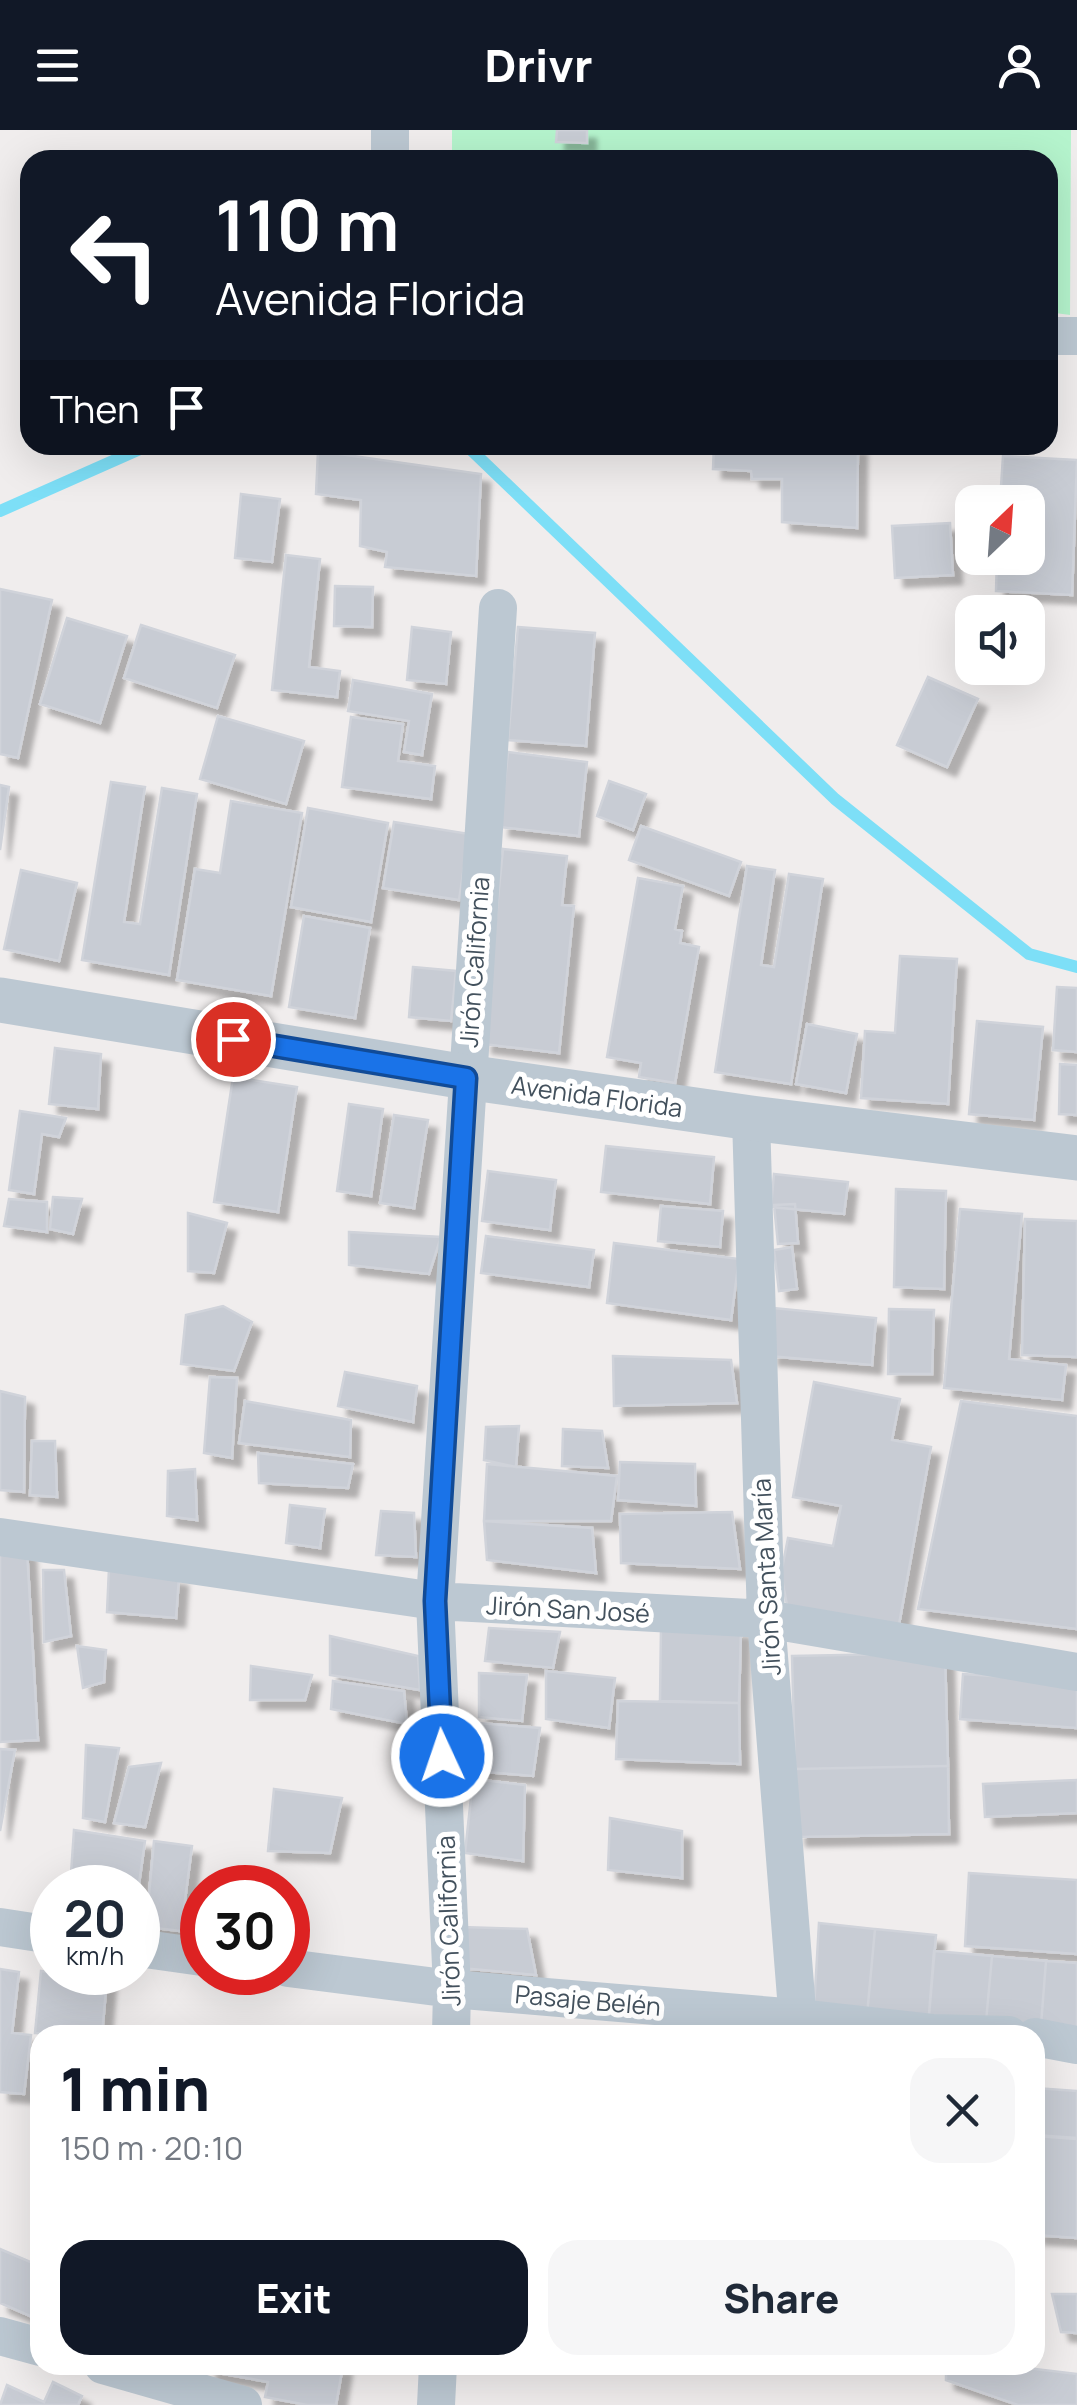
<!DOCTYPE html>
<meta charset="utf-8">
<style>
:root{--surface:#fff;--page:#f6f6f7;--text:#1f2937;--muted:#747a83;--accent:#111827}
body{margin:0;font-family:Manrope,sans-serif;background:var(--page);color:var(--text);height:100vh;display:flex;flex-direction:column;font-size:38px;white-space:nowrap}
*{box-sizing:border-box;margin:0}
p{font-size:32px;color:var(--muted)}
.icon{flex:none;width:55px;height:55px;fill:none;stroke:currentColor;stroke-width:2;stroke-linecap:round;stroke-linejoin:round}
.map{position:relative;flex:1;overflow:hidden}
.sheet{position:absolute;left:30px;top:1895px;width:1015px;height:350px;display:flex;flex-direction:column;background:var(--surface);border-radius:30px;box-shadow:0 10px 40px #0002}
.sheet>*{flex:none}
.hud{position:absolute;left:20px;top:20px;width:1038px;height:305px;border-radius:30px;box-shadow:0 10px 40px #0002;background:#111827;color:#fff;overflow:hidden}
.needle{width:65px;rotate:25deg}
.tools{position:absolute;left:955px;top:355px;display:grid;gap:20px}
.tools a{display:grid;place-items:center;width:90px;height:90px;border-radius:20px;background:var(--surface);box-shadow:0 10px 40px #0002;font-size:50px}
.speed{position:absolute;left:30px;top:1735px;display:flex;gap:20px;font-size:50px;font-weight:700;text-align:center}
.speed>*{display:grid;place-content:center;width:130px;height:130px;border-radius:50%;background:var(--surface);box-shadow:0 10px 40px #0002;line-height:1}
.speed small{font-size:25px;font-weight:400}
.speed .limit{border:15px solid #d22;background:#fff;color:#111}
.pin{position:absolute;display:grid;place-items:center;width:85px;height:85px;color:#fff;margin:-42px;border:5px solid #fff;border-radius:50%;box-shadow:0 2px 10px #0007}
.me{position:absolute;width:110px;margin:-55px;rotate:357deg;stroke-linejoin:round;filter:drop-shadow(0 0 8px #0008)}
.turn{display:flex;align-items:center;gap:35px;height:210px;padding:0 30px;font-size:45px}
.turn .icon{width:130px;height:130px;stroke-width:2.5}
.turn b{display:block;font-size:70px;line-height:85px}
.then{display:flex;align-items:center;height:95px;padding:0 30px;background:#0003;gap:20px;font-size:38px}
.round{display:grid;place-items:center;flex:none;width:105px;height:105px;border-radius:30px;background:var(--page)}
.head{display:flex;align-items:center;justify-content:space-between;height:170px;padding:0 30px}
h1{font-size:60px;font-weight:800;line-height:75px;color:var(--accent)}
.action{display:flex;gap:20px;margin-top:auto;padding:20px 30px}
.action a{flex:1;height:115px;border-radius:30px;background:var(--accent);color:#fff;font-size:40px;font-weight:800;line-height:115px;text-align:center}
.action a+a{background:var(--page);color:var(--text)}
header{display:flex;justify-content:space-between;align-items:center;height:130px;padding:0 30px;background:var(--accent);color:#fff;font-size:45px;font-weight:800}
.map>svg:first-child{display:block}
</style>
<header><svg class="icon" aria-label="menu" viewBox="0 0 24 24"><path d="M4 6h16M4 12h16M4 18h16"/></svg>Drivr<svg class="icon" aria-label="person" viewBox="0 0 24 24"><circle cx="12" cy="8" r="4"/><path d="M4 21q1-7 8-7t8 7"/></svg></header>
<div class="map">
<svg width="1077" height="2275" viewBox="0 0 1077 2275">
<defs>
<filter id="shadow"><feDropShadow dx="9" dy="9" stdDeviation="2.5" flood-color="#0004"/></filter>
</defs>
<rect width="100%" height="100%" fill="#f0eded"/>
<path fill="#b5f4cd" d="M452,0H1071L1070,185L1048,182V30H452Z"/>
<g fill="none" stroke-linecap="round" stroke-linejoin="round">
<path stroke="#7ddff7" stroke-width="12" d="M466,315L835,669L1029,824L1077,837
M0,381L149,315"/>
</g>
<path fill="#c8ccd4" stroke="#d0d3da" stroke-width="2.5" filter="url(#shadow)" d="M557,0H587V13L556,12Z
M714,315H858L857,398L782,392V349H752L751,341L713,339Z
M318,321L481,344L476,446L385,437L387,422L360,416L361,370L316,364Z
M1003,326L1077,330L1072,465L996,461L997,428H1028V372H1000Z
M241,364L280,369L272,432L235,428Z
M950,393L953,445L895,448L892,396Z
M286,425L320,429L309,537L340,541L337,567L272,560Z
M335,456L373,457L372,497L334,496Z
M0,459L52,470L18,628L0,624Z
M67,488L127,506L100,593L40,574Z
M141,495L235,525L217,578L124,548Z
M412,497L451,502L446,554L407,550Z
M518,497L595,503L586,616L508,610Z
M928,547L978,569L947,637L897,615Z
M353,550L432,564L422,625L404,622L409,591L348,581Z
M218,586L304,611L286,674L200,649Z
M351,587L403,594L398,631L435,636L431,669L342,657Z
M508,622L587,632L579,706L500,697Z
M609,651L646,664L633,700L597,686Z
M111,652L145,657L124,792L140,794L162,658L197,664L169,845L82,830Z
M0,655L9,657L0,720Z
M231,671L302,683L271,866L177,850L195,739L220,743Z
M308,678L388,693L371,792L291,777Z
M394,692L469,704L459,770L383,758Z
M641,696L741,732L729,766L629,730Z
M503,719L567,726L562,775L574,776L559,923L483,914Z
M747,736L775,740L761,835L774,837L789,744L823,749L791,954L715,942Z
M21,740L77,753L59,831L4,819Z
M638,748L683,756L675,799L682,801L680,813L699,817L675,953L639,947L641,933L607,927Z
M304,786L370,798L355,888L289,877Z
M900,826L957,829L948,974L861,968L865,901L895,903Z
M413,837L456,841L451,891L409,887Z
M1057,857L1077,858V922L1053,920Z
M977,891L1043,897L1034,990L969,984Z
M807,894L857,904L846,963L796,954Z
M55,918L101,924L98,979L49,974Z
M1060,934L1077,935V985L1059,984Z
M233,947L297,957L278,1082L214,1072Z
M349,974L383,979L371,1066L337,1061Z
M20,981L66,988L59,1007L42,1004L34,1064L9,1060Z
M394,985L428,990L414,1078L380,1073Z
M606,1016L714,1027L710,1074L601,1062Z
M488,1041L556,1050L550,1100L482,1091Z
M774,1044L848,1052L844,1084L771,1077Z
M896,1059L946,1061L944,1159L894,1157Z
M53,1067L82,1069L73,1104L50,1099Z
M9,1069L47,1072V1102L4,1096Z
M795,1074L798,1113L778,1114L774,1075Z
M661,1076L723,1081L720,1117L658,1111Z
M960,1079L1022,1084L1009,1229L1066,1235L1062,1270L944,1258Z
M188,1083L227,1093L214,1143L188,1141Z
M1025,1089L1077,1091V1227L1022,1225Z
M349,1102L441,1107L429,1144L349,1135Z
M486,1106L594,1120L589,1157L481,1143Z
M614,1113L739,1129L731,1190L607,1173Z
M792,1117L797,1159L779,1161L774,1120Z
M223,1176L252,1192L234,1241L181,1234L186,1185Z
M773,1178L876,1188L872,1235L769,1226Z
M889,1179L934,1180L932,1244H888Z
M613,1226L731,1230L737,1273L614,1276Z
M345,1242L417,1256L413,1292L338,1276Z
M210,1247L237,1248L232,1328L204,1323Z
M814,1252L900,1269L892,1310L931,1317L898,1500L788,1480L781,1444L788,1408L833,1416L841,1376L793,1367Z
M0,1261L25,1267L24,1362L0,1360Z
M245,1271L351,1290L350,1327L239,1313Z
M961,1271L1077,1286V1499L918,1479Z
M519,1296L516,1337L484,1330L486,1297Z
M563,1299L602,1301L608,1338L562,1336Z
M32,1311H55L57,1367L30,1365Z
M258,1323L353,1334L348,1358L259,1353Z
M620,1332L695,1334L696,1376L618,1370Z
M487,1334L617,1346L611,1391H484Z
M195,1339L197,1390L167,1386L168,1341Z
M290,1375L325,1379L320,1418L286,1413Z
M381,1381L414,1383L416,1427L376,1425Z
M732,1382L740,1439L621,1433L620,1384Z
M484,1391L592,1398L596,1443L487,1430Z
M0,1417L27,1420L38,1610L0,1612Z
M109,1438L179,1447L176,1488L107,1482Z
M43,1440H64L71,1506L44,1512Z
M661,1497L741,1499L739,1573L660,1571Z
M489,1498L560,1502L553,1538L485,1531Z
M330,1506L418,1526L420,1560L330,1545Z
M77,1516L106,1520L104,1552L83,1558Z
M945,1523L948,1636L795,1639L792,1526Z
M251,1536L312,1545L305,1570H250Z
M546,1541L615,1548L609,1598L546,1589Z
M479,1543L527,1545L522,1591L479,1587Z
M963,1544L1077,1552V1598L960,1589Z
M333,1551L404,1561L407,1594L331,1579Z
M618,1571L739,1573L740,1634L616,1629Z
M477,1593L540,1598L533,1646L475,1641Z
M86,1615L119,1618L105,1692L83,1688Z
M0,1619L15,1620L0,1701Z
M161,1633L145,1697L114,1693L129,1637Z
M948,1636L949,1704L797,1707L795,1639Z
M473,1649L525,1655L523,1731L465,1723Z
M1077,1650V1683L985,1687L983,1654Z
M274,1659L342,1668L330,1723L268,1721Z
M610,1688L682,1701V1748L608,1740Z
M74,1700L145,1711L138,1761V1758H70Z
M154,1711L192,1716L181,1801L146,1797Z
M969,1743L1077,1750V1824L965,1816Z
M819,1793L875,1799L866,1896L814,1879Z
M461,1797L527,1799L536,1845L461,1838Z
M875,1799L936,1805L928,1897L866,1896Z
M934,1821L992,1826L985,1903L928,1897Z
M992,1826L1046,1831L1040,1908L985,1903Z
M1046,1831L1077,1833V1911L1040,1908Z
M0,1839L19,1842L12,1903L31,1905L24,1964L0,1962Z
M41,1841L107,1848L102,1905L35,1903Z
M1035,1958L1077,1961V2008L1035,2005Z
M1035,2006L1077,2009V2108L1035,2105Z
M0,2119L40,2136V2176L35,2188L0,2173Z
M1052,2164H1077V2203L1061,2202Z
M208,2235H343L336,2275H307L265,2267L268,2252L207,2241Z
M946,2235H1002L1077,2244V2275H1018L946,2250Z
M53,2252L82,2266L78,2275H0L7,2255L44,2272Z"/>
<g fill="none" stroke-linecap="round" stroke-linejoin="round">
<path stroke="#bcc8d2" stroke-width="38" d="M390,0V30
M1048,206H1077
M751,988L766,1489L799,1905
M0,1407L435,1471L766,1489L1077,1542
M0,1797L52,1805
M138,1818L202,1827
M288,1838L452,1859L798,1888L932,1903L1009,1905
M451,1905L452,1859L435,1471L498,478
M1035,1907L1077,1915
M0,2206L40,2217
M103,2235L243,2275
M436,2275L438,2235"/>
<path stroke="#bcc8d2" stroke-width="45" d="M0,870L466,947L751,988L1077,1028"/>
</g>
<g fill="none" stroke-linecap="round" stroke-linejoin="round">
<defs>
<path id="route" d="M233,909L466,948L435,1471L442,1626"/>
</defs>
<use href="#route" stroke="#114b97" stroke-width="25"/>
<use href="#route" stroke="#1a73e8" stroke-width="18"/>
</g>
<g text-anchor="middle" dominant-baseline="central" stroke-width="10" stroke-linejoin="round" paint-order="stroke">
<g font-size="25" fill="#43515d" stroke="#fff">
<text transform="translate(474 832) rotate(-86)">Jirón California</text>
<text transform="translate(597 966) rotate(8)">Avenida Florida</text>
<text transform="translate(766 1447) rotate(-93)">Jirón Santa María</text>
<text transform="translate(568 1479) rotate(3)">Jirón San José</text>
<text transform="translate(448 1791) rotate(-92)">Jirón California</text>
<text transform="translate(588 1870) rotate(5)">Pasaje Belén</text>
</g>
</g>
</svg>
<div class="tools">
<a><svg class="needle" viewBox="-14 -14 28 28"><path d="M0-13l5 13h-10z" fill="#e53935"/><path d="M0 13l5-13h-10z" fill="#747a83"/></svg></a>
<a><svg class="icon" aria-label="sound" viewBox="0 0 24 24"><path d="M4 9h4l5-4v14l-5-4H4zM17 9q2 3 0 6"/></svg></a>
</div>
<div class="speed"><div>20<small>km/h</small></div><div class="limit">30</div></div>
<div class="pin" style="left:233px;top:909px;background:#d93025"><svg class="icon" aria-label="arrive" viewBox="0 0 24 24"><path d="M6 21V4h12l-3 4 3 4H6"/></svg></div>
<svg class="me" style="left:442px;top:1626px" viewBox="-20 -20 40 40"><circle r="17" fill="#1a73e8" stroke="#fff" stroke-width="3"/><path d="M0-11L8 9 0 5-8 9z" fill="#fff"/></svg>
<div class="hud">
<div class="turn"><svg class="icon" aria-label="left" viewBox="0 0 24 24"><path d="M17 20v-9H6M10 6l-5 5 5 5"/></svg><div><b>110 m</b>Avenida Florida</div></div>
<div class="then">Then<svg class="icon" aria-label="arrive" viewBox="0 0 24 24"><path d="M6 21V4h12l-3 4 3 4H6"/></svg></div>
</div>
<section class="sheet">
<div class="head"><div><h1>1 min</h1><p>150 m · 20:10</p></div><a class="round"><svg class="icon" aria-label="close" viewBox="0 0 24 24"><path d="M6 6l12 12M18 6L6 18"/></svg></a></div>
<div class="action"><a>Exit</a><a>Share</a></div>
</section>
</div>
